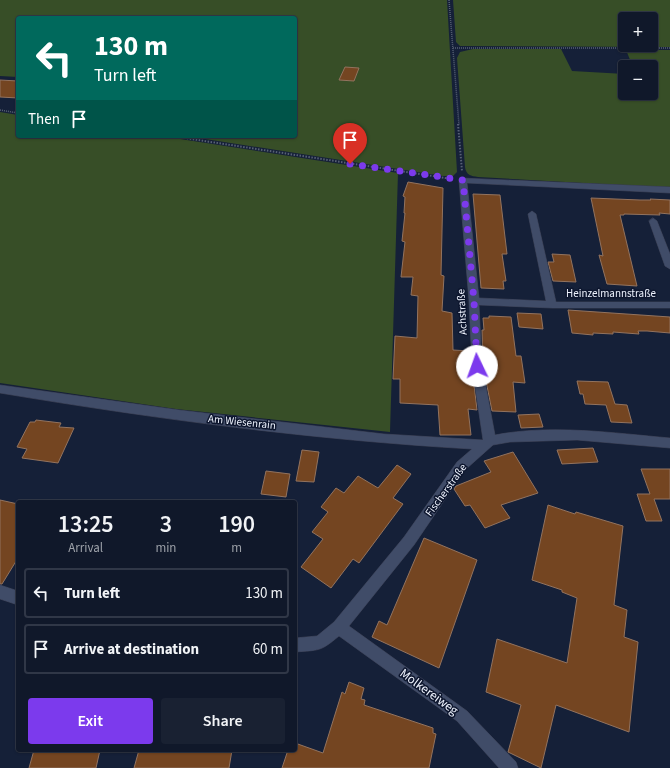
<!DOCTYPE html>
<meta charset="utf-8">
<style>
:root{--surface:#10182a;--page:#192132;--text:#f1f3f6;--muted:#9ca0a8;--line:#303747;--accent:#7c3aed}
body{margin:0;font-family:"Source Sans 3",sans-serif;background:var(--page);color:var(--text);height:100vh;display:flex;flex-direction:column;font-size:15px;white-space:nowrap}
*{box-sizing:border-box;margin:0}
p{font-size:13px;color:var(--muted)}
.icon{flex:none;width:22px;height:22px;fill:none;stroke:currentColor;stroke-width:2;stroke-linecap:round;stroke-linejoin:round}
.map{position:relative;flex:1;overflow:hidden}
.sheet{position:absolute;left:16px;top:500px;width:281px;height:252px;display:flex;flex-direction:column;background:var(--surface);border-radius:4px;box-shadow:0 1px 3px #0004,0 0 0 1px var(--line)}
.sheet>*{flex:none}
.banner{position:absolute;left:16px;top:16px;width:281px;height:122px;border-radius:4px;box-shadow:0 1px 3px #0004,0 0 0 1px var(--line);background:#00695c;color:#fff;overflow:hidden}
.tools{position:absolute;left:618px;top:12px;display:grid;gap:8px}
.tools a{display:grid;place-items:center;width:40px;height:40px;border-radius:4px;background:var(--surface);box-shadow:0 1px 3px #0004,0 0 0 1px var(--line);font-size:20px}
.pin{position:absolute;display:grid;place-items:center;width:34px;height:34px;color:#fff;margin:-41px -17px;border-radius:50% 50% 50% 0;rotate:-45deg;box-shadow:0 0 4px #0007}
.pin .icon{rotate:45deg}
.me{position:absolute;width:44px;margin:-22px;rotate:357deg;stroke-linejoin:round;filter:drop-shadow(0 0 3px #0008)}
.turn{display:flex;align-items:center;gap:14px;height:84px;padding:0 12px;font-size:18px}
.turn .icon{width:52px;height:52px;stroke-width:2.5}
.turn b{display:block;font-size:28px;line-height:34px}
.then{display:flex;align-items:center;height:38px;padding:0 12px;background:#0003;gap:8px;font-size:15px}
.eta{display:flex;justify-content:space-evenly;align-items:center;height:68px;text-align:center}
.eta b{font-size:24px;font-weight:600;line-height:28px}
.action{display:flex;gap:8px;margin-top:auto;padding:8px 12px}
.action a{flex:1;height:46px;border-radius:4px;background:var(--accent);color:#fff;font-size:16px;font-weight:600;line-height:46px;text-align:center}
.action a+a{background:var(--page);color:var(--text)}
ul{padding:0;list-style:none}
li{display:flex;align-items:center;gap:12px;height:50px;margin:0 8px 6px;padding:0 4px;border:2px solid var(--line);border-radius:4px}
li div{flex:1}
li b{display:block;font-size:15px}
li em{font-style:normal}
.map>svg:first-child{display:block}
</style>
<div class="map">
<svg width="670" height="768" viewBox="0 0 670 768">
<rect width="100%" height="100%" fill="#152038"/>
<path fill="#374e27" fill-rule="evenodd" d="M0,0H447L457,172L453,176H443L186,136H295V18H18V77L0,76Z
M453,0H670V47L460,46L456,42ZM625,19H651V45H625Z
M473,49H561L572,71L625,74V93H651V67H633L626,50H670V188L478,177C471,176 466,175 465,167L457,58L460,52Z
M0,112L18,115V136H161L398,173L390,432L176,409L0,383Z"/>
<path fill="#744521" stroke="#92735f" d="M345,67L359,68L354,81L339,80Z
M0,80L18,81V98L0,97Z
M408,182L443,188L441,275L444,276L442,311L452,313L453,350L470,351L477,410L468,409L471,435H440L438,405L400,403V379H393L395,336L417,338L418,296L411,295L413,277H401L405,242L402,241L405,213H404L405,197L403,196Z
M473,194L500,195L507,254H502L506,281H503L504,289L481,288Z
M591,198L640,200H651L650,199L670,200V214L659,213L660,215L624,214V215H620L637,286L607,284L599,255L603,256Z
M552,254L570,255L576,282L553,281L548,262H554Z
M568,310L670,317V333L647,331H638L639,334L613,332V334L593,333V335L572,333Z
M517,313L541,314L543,329L519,327Z
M489,316L511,317L516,356H521L525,383L513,382L516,412L492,411L483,366L482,330H484L483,318H489Z
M577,381L608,382L615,404L627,405L632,423L611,422L606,405L585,404L583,394H580Z
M539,414L543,427L521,428L518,415Z
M36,420L61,423L59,427L74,428L58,463L22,458L27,449L17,447L30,422H35Z
M593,448L598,462L562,464L557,450Z
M302,450L319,452L314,482L296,481Z
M513,452L538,493L501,505L510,518L485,528L470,505L465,506L454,489L456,486L491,472L484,461Z
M397,465L411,474L393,498L403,504L359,563L353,559L331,588L301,567L323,539L312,532L328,512L321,507L336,488L344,493L358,476L378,488Z
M641,469H670V499H654L662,521H646L637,494H650Z
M266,471L290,474L286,497L261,494Z
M0,500L18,504V558L2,584H0Z
M548,505L575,514L576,512L623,526L614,605L627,610L624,637L638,642L629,732L556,705L541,768L508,752L521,705L486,692L497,639L567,663L577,598L562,592V590L532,580Z
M424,538L477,560L439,668L372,637L379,621L387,625Z
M349,682L364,688L361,699L365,700L364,705L433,728V733L436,734L429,768H282L288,750H295V743L323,753L342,692L345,694Z
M34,750H100L96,768H29Z
M139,750H232L229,768H134Z"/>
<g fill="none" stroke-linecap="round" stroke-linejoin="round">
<defs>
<path id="minor" d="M460,178L670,187V193L467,183L479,298L546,301L528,214L532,211L536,214L556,302H670V308H552L479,305L482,366L495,435C551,424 613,433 670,438V448L577,440L510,442L493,445L465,470L414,545L349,626L467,711L516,762L518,768H499L457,721L339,636C320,652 319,650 295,652V638L317,636L334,622L404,537L457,462L472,449C314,440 156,419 0,393V385L179,410L384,434L483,440L472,366L469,301L459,180Z
M653,218L657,221L670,254V269L665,266L649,221Z
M0,585L18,591V605L0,599Z"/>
</defs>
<use href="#minor" stroke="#373c50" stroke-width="1"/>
<path stroke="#576074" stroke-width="1.5" stroke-dasharray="1 1" stroke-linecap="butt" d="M449,0L459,125
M453,48H670
M0,110L18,113"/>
<path stroke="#576074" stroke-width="2" stroke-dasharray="1.5 1.5" stroke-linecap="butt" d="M458,124L462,171
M172,136L452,179"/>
<use href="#minor" fill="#404c68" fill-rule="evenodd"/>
</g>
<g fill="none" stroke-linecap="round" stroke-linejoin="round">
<path stroke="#7c3aed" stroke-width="7" stroke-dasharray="0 12.6" d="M350,164L463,180L474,301L477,366"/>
</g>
<g text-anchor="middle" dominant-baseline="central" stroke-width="3" stroke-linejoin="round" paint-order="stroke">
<g font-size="11" fill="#eef3fe" stroke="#0d162e">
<text x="611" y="293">Heinzelmannstraße</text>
<text transform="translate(462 312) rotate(-93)">Achstraße</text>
<text transform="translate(242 422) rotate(6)">Am Wiesenrain</text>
<text transform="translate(446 490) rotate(-54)">Fischerstraße</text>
</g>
<g font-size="13" fill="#eef3fe" stroke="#0d162e">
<text transform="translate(429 692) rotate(36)">Molkereiweg</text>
</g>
</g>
</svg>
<div class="tools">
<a>+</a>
<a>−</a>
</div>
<div class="pin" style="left:350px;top:164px;background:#d93025"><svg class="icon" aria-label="arrive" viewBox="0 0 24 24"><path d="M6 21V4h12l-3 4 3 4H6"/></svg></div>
<svg class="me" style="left:477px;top:366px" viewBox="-20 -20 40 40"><circle r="19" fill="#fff"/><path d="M0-13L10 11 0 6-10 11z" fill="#7c3aed"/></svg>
<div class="banner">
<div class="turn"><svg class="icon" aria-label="left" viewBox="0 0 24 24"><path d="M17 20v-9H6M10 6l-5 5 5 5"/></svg><div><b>130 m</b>Turn left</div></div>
<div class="then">Then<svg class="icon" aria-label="arrive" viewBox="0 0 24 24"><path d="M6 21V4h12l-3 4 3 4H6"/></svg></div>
</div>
<section class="sheet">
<div class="eta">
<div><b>13:25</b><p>Arrival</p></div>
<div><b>3</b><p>min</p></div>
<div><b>190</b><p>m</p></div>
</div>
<ul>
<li><svg class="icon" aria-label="left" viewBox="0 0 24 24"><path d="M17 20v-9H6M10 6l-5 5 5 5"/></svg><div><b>Turn left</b></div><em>130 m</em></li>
<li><svg class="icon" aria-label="arrive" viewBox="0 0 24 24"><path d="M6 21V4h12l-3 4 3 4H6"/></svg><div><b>Arrive at destination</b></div><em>60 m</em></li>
</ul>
<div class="action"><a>Exit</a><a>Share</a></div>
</section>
</div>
